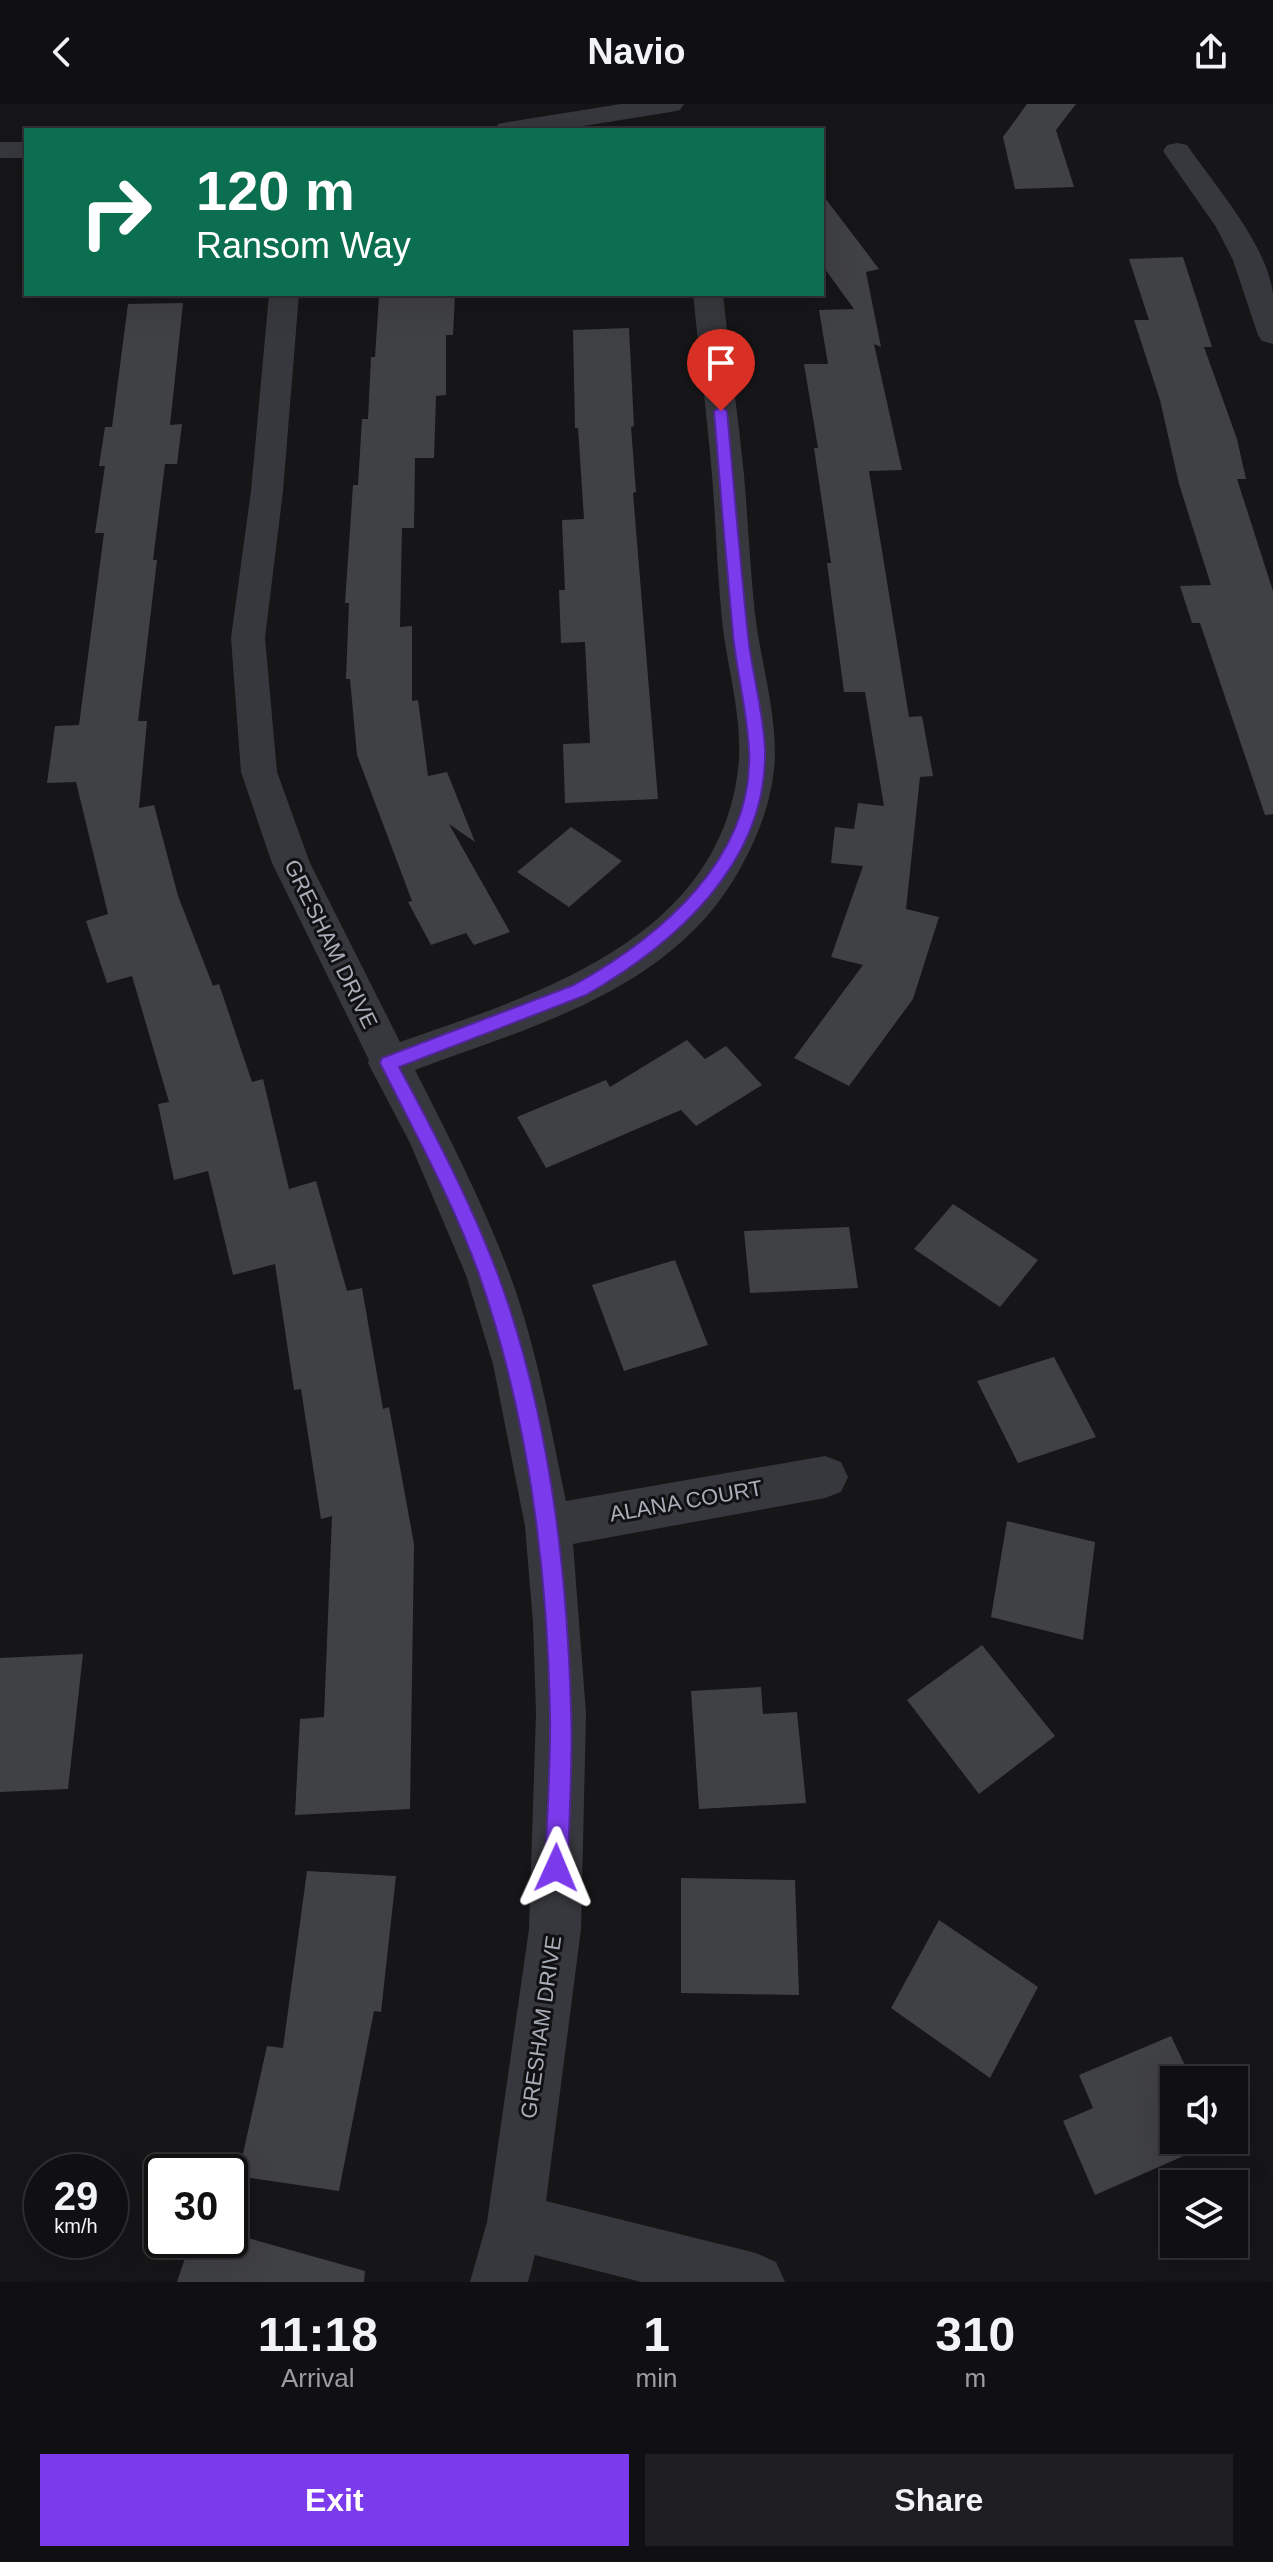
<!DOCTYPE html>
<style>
:root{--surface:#101012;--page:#1e1e20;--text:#f1f3f6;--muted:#9c9d9f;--line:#303032;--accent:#7c3aed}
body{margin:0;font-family:Helvetica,sans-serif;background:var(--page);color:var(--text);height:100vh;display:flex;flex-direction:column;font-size:30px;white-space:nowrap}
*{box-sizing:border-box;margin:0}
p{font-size:26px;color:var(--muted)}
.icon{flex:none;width:44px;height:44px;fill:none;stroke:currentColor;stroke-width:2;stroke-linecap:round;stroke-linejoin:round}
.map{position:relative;height:2178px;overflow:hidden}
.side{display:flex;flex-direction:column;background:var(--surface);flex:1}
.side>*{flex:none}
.top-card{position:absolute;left:24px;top:24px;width:800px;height:168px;border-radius:0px;box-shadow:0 8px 32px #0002,0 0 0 2px var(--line);background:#0b6e4f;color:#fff;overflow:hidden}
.tools{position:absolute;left:1160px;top:1962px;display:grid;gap:16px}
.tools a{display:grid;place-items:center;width:88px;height:88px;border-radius:0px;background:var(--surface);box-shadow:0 8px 32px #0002,0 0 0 2px var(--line);font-size:40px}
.speed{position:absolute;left:24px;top:2050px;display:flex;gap:16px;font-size:40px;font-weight:700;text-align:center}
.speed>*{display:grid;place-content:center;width:104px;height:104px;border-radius:50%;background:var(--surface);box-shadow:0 8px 32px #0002,0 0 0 2px var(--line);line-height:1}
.speed small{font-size:20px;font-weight:400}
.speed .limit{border:4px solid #111;border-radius:12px;background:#fff;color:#111}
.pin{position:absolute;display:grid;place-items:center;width:68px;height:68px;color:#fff;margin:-82px -34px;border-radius:50% 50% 50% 0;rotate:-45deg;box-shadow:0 0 8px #0007}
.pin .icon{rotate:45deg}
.me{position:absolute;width:88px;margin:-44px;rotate:1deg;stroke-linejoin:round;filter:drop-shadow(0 0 6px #0008)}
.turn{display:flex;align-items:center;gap:28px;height:168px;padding:0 40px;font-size:36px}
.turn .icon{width:104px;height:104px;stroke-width:2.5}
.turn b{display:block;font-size:56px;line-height:68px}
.eta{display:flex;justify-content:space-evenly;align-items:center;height:136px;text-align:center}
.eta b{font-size:48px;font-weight:800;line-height:56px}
.primary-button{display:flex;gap:16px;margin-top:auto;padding:16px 40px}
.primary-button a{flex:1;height:92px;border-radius:0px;background:var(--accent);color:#fff;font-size:32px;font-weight:800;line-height:92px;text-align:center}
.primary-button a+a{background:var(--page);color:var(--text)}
header{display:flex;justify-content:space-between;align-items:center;height:104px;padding:0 40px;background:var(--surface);font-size:36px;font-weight:800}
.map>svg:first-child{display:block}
</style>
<header><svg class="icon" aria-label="back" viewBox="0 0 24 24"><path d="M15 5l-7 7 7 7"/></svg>Navio<svg class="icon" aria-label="share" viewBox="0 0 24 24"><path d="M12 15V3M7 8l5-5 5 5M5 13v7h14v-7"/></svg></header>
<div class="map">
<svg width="1273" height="2178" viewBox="0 0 1273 2178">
<rect width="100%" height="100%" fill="#161618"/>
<path fill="#404145" d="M1027,0H1076L1056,26L1074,83L1015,85L1003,33Z
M822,90L879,165L866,168L881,243L874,240L902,366L869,367L909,613L922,612L933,672L920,673L906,805L939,813L913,895L849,982L794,954L863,861L831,853L863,762L831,759L835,723L854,725L858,699L884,702L865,588H844L827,459H831L814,344H818L804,260H828L819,206L854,205L822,161Z
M1183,153L1212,243H1204L1237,335L1246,375H1237L1273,487V710L1265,711L1200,519H1192L1180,482L1211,481L1179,380L1160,296L1134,216H1149L1129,155Z
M455,190L453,231H446V291L436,292L434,354H415L414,424H402L400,523L412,522V597L418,596L428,672L447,668L475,738L449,720L510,828L474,841L466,829L431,841L408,798L412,797L357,651L350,575H346L349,499H345L353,381H358L362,315H368L371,253H375L379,192Z
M183,199L170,321L182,320L177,360H165L153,456H157L138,617H147L139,704L154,701L178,792L213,882L219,880L252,978L263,975L289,1085L316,1077L347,1187L362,1184L383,1305L389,1303L414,1440L410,1705L295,1711L300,1615L324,1613L332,1412L321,1415L301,1285L294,1286L275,1160L233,1171L208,1067L174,1076L158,1000L169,998L132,872L107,879L86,817L108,810L76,678L47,679L55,622L79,621L104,429H95L105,362H99L105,323H112L128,200Z
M629,224L634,322L631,323L636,388L633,389L658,695L565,699L563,640L590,639L585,538L561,539L559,486H565L562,416L584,415L578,324H575L573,226Z
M571,723L622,757L569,803L517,768Z
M687,936L705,955L726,942L762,981L696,1022L681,1006L546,1064L517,1013L606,976L610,983Z
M953,1100L1038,1156L1000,1203L914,1145Z
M849,1123L858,1184L750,1189L744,1127Z
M675,1156L708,1241L624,1267L592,1181Z
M1054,1253L1096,1333L1018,1359L977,1277Z
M1007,1417L1095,1438L1083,1536L991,1513Z
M982,1541L1055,1632L979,1690L907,1596Z
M83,1550L68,1685L0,1688V1554Z
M761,1583L763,1610L797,1608L806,1699L699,1705L691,1587Z
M307,1767L396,1772L381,1908L374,1907L339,2087L238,2072L267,1942L283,1944Z
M681,1774L795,1776L799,1891L681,1889Z
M939,1816L1038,1883L990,1974L891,1904Z
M1171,1932L1192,1976H1174V2036H1220L1095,2091L1063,2017L1093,2004L1079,1971Z
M230,2129L365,2167L364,2178H177L191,2136H230Z"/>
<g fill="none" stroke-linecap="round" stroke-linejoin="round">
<path fill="#37383d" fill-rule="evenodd" d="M621,0H684L680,6L671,8L558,26H495L498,20L508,18Z
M0,38H26V54H0Z
M1177,39L1187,41C1215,82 1267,140 1273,190C1273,206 1273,224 1273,240L1262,237L1258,231L1233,156L1216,123L1163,47L1167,41Z
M269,190H299L283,387L265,534L277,668L310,759L400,938C538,890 717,836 738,666C744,617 727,564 722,516C717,467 716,419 712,371C707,310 699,250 693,190H723C729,250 738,310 744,371C748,417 750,464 755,510C761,561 779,615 774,666C770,701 758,732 741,763C675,885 536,921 415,966C449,1033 484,1101 510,1171C537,1244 550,1321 566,1397L825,1352L841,1358L848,1373L841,1388L825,1394L573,1440L586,1609L581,1825L546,2097L756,2149L776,2158L785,2178H641L535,2151L528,2178H470L487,2118L529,1825L536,1609L533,1518L525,1422L493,1260L466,1171L410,1039L368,959L369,956L272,759L241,668L231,534L251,387Z"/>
</g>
<path fill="#7c3aed" stroke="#51269a" stroke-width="2" d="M721,303L727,307C734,382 740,457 748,532C752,570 764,609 765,647C767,759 675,840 586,891L399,963C435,1030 471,1099 498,1171C549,1309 567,1460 571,1606C573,1658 569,1711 568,1764L564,1772L556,1775L548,1772L545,1764C547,1711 551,1659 550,1607C547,1460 528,1312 480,1173C454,1099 415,1029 380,959L382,954L574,881C660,833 755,754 749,645C747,607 737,569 733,531C726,456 720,382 714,307Z"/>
<g text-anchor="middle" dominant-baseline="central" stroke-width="6" stroke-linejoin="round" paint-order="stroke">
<g font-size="22" fill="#a8adb8" stroke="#111113">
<text transform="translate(331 840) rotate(64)">GRESHAM DRIVE</text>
<text transform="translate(686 1397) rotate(-10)">ALANA COURT</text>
<text transform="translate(541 1923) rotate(-82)">GRESHAM DRIVE</text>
</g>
</g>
</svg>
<div class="tools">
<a><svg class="icon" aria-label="sound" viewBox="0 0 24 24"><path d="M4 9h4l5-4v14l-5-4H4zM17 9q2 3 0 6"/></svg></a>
<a><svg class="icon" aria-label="layers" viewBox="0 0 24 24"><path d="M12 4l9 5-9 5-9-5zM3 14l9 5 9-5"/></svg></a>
</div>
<div class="speed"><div>29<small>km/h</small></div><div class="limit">30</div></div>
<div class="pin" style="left:721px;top:307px;background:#d93025"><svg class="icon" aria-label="arrive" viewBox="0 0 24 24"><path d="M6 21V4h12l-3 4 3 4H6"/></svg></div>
<svg class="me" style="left:556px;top:1764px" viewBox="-20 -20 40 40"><path d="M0-17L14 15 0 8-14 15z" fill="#7c3aed" stroke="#fff" stroke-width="4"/></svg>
<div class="top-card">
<div class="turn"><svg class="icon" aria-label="right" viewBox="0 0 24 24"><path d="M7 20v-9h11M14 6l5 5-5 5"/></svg><div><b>120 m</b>Ransom Way</div></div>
</div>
</div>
<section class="side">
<div class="eta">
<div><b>11:18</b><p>Arrival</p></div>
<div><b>1</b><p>min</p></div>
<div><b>310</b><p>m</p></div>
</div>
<div class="primary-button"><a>Exit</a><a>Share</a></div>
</section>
